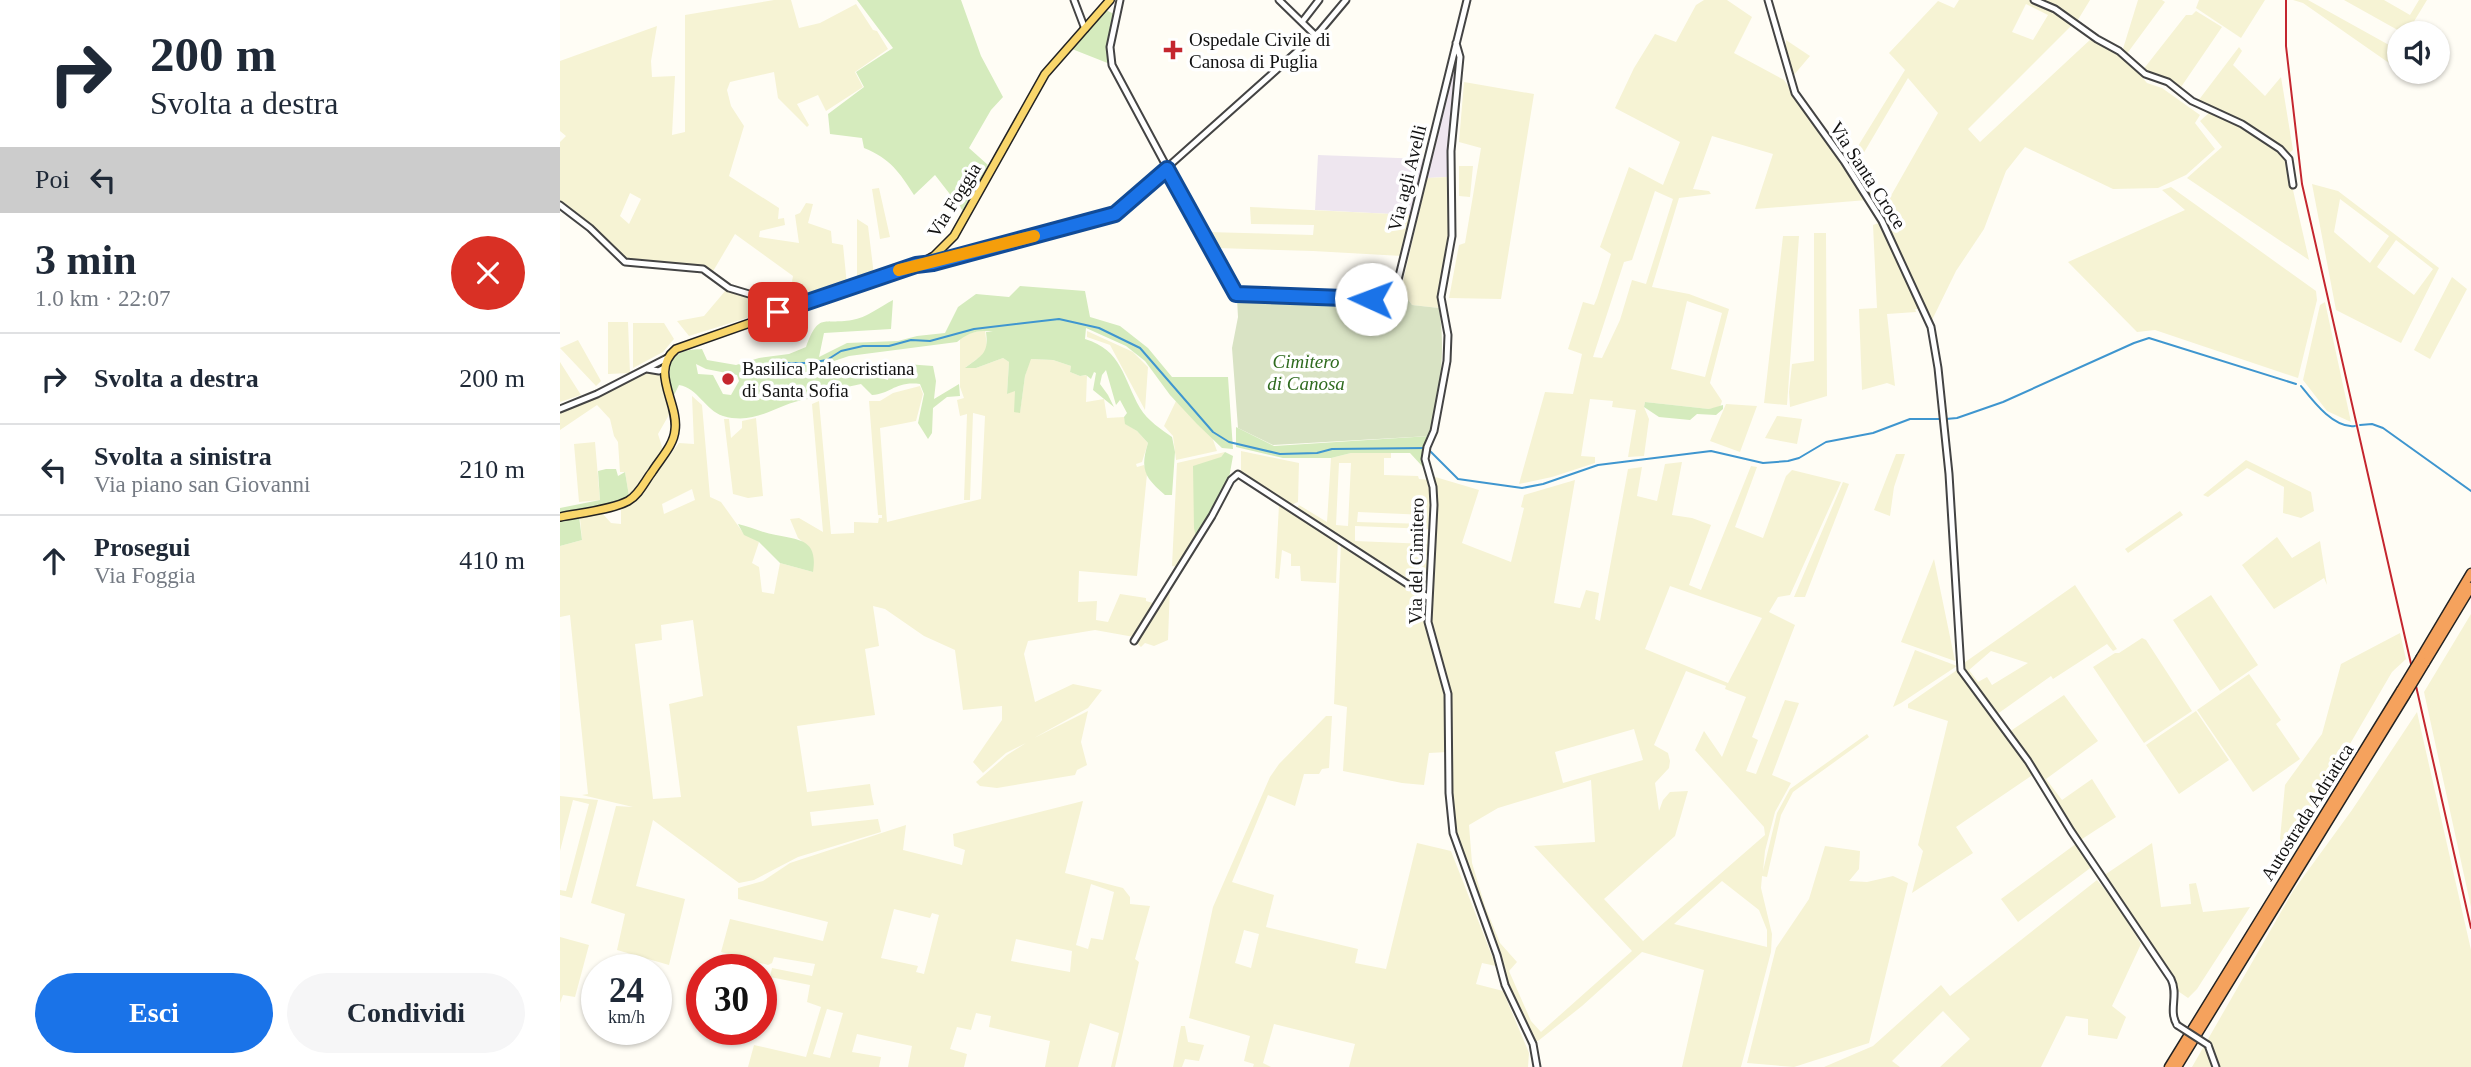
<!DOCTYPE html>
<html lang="it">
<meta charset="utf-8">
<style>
:root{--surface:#fff;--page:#f6f6f7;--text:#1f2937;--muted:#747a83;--line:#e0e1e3;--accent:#1a73e8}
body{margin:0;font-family:"Times New Roman",serif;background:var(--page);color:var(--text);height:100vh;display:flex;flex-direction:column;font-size:26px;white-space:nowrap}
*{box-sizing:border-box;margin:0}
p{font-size:23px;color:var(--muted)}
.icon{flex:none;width:38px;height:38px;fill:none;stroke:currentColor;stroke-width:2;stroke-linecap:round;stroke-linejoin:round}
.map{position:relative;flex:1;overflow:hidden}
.panel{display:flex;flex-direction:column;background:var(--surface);width:560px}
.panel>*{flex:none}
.hud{background:#fff;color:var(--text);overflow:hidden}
.controls{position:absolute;left:1827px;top:21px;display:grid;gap:14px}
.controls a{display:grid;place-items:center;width:63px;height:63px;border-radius:50%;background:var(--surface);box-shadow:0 2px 5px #0004;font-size:35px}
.speed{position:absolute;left:21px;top:954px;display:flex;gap:14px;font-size:35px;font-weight:700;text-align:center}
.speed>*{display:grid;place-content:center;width:91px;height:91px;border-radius:50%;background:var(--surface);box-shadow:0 2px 5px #0004;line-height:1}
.speed small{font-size:18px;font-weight:400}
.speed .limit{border:10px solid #d22;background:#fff;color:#111}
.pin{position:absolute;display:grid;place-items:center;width:60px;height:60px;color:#fff;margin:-30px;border-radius:14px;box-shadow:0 4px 10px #0006}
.me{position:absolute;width:77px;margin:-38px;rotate:272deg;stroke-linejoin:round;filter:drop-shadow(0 0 5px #0008)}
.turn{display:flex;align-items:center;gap:24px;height:147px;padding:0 35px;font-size:32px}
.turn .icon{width:91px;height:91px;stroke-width:2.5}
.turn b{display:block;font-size:49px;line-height:60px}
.then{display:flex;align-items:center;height:66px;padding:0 35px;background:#0003;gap:14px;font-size:26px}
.round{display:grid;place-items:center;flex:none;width:74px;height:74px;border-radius:37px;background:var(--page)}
.headline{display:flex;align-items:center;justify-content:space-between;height:119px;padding:0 35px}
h1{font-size:42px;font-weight:700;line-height:52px}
.cta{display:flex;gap:14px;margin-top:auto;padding:14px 35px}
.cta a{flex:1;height:80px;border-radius:42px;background:var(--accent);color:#fff;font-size:28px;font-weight:700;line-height:80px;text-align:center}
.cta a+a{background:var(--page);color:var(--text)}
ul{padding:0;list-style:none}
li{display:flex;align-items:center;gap:21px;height:91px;padding:0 35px;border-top:2px solid var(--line)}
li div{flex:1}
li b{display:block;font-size:26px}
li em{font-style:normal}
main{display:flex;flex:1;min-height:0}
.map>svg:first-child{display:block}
</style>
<main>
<section class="panel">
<div class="hud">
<div class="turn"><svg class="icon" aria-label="right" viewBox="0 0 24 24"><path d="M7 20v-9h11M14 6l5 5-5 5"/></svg><div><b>200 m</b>Svolta a destra</div></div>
<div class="then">Poi<svg class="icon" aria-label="left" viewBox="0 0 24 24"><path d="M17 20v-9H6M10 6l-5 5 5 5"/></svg></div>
</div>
<div class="headline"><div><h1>3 min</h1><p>1.0 km · 22:07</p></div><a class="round" style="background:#d93025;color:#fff"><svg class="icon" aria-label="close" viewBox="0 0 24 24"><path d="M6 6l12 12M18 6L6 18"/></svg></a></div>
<ul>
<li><svg class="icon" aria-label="right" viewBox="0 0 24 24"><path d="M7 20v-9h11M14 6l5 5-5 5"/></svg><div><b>Svolta a destra</b></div><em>200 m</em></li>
<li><svg class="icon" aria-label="left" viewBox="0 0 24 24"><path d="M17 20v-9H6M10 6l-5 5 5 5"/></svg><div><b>Svolta a sinistra</b><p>Via piano san Giovanni</p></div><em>210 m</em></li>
<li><svg class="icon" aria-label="ahead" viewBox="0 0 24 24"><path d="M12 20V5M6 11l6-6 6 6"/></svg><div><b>Prosegui</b><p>Via Foggia</p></div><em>410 m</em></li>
</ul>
<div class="cta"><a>Esci</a><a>Condividi</a></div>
</section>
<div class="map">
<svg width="1911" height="1067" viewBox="0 0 1911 1067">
<rect width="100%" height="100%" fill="#fffdf5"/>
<path fill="#eee6ef" d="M893,66H896L889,148L888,177L867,178Z
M758,155L865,159L850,215L755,210Z"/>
<path fill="#f6f3d4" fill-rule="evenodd" d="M214,0H231L239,28L260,23L296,4L313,30L317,31L328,49L295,72L303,87L266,111L258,95L237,104L249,125L247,127L218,98L214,72L170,82L167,90L171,106L184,126L169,176L219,208L218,219L224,218L225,225L200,231L199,237L239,243L235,215L240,213L246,203L253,204L248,223L271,231L272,243L283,245L287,285L243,300L229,298L233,276L175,234L152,273L130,265L64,259L0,203V142L6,136L0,131V61L97,26L91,61L92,77L115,76L112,135L125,132V15ZM70,193L81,199L69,224L60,216Z
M1144,0H1167L1192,17L1174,53L1224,80L1307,200L1195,209L1213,154L1152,136L1133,189L1149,191L1151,194L1119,198L1092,287L1129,294L1169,309L1150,383L1162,401L1160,407L1149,409L1085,402L1084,407L1089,419L1084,456L1068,457L1076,410L1052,407L1053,401L1030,399L1021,456L1035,457V463L992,477L959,484L985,392L1013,394L1022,354L1008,349L1023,302L1034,305L1037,298L1051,254L1040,247L1069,167L1103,185L1120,142L1055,108L1074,68L1095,34L1116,42L1136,5ZM1095,191L1113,199L1086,284L1072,280L1060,320L1042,358L1033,357L1064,262L1072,260ZM1127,301L1162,313L1145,377L1111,369Z
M1399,0H1471L1496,12L1513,24L1408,129L1420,142L1532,38L1565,58L1587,83L1602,88L1640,115L1635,123L1655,149L1626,175L1598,188L1553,189L1465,147L1446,171L1424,229L1396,271L1371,322L1335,243L1282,156L1290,159L1345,70L1329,53L1378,1L1394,8ZM1466,4L1488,15L1473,40L1452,32ZM1348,78L1378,113L1324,208L1296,166Z
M1476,0H1530L1516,23Z
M1578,0H1602L1605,2L1566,55L1562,52Z
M1639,0H1705L1681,38L1636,8Z
M1733,0H1748L1838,50L1829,63L1743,3Z
M1784,0H1824L1850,15L1859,0H1867L1847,33H1843Z
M1636,11L1662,27L1619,90L1582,71L1626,15H1632Z
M1226,40L1250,56L1233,76L1226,49Z
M1679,47L1682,51L1673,65L1705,96L1721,77L1733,150L1729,153L1684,123L1638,101Z
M904,82L974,94L941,299L889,298L899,245L905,243L921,148L899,142Z
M1651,111L1687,128L1725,155L1749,260L1627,178L1662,147L1640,121Z
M899,166H913L910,197L899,196Z
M888,177L889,247L879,294V308L852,305L841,290L867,178Z
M1752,184L1778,191L1879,268L1841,343L1776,310ZM1780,199L1829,236L1810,263L1774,232ZM1836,240L1873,269L1854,295L1817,267Z
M1611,187L1756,291L1757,300L1738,378L1595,330L1577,332L1508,262L1625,210L1602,190Z
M319,188L330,237L320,239L312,189Z
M690,207L852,215L842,256L753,251L657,248L647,232L753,235L754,225L691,224Z
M297,219L308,226L314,275L297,281Z
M1321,222L1359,309H1355L1356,312L1327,314L1335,386L1327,383L1302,390L1299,309L1317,308L1313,225Z
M1254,233H1266L1267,396L1230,407L1229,392L1232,364L1254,361Z
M1223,236H1239L1227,405L1204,403Z
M1892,277L1907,289L1870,359L1854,350Z
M166,290L231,304L129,336L117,321L144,316Z
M1765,302L1791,422L1767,411L1743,380L1760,305Z
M48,322H68L70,373L48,374Z
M73,323H104L114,339L103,352L73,368Z
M425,330L427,347L424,354L406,367L416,368L443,358L449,362L447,394L455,390L460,412L465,376L470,359L493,360L511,366L510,372L520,376L527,375L526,402L544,399L547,418L564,417L566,424L577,431L588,443L582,462L576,464L577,467L584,465L587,474L577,576L519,571L518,602L537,601L536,620L548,622L560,594L586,598V601L593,603L574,637L535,630L468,641L464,654L475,702L513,684L542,690L528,708L474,738L528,711L521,742L527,765L517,770L515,775L437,788L420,786L416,782L447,755L466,743L446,753L423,773L413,762L442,720V706L403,710L395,650L364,636L325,609L313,606L319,646L305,649L315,715L237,726L247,792L310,784L312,796L314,805L250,812L252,826L318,819L321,832L238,857L194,880L179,883L93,820L76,886L125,899L109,965L57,950L65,914L31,903L56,806L73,807L22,795L28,794L10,615L0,617V546L22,540L20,518L42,513L51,523L61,524V509L72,504L119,443L134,444L132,396L142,405L150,497L161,502L184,534L199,542L192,563L199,567L202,592L214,594L220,563L253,572L250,548L238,538L230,519L239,518L263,532L252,404L259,401L271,534L294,533V522L318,523L319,518H322V515H318L309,401H320L333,393L360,386L363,394L356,421L320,428L327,522L421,499L425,416L413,413L410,500H404L407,414L400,416L397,400L404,398L400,387V339L406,334ZM132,489L135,500L104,514L102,504ZM133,620L143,696L109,704L121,797L93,799L75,644L102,640L101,625Z
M527,331L573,352L588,367L585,410L550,345L527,337Z
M18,340L41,381L36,386L0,348Z
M0,362L21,395L0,402Z
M88,371L101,376L110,413L98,434L103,450L69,496L65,472H60L58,442L54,436L50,419L37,405L0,430V411Z
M616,401L652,437L657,451L616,460L613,436L604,426Z
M1166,404L1197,406L1180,452L1150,441Z
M1217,416L1242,419L1237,444L1205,438Z
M196,418L203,496L188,498L173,494L164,419H169L171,438L182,428V421Z
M35,442L40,500L19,502L14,444Z
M681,451L739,463L738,502L731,505L681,471Z
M665,452L661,457L636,538L618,567L612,566L617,463Z
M791,453H831V458H824V475L858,476L859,479L870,480L873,521L867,596L736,509L739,505L767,522L771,458ZM779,463H791L788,526L776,525ZM798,512L866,515V524L797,522ZM795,526L868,529L867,544L795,541Z
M1336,454H1345L1334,487L1330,516L1314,510Z
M1686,460L1751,492L1754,511L1741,518L1723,513L1724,487L1687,468L1648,497L1643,495Z
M1122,462L1112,515L1132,518L1151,525L1129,585L1141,590L1191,466L1197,467L1175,527L1203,538L1226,476L1232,470L1281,482L1230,595L1218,597L1209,612L1235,625L1192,737L1198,740L1186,771L1196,774L1225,700L1239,703L1212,775L1231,783L1215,812L1205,851L1203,871L1217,813L1230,789L1307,734L1309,737L1233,792L1221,815L1207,877L1202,876L1201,888L1212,934L1211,952L1181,1067H1122L1144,970L1082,952L1022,1006L978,1041H972L948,991L903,863L891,820L890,698L869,619L877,521L872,476L919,490L902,543L951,562L964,508L961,507L964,495L1015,480L994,603L1020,608L1026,590L1039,593L1035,619L1040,621L1068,469L1082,467L1077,496L1097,501L1105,464ZM1110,586L1202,618L1168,683L1085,649ZM1126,671L1166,686L1165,689L1186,697L1162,757L1144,731L1135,750L1204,827L1205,835L1083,941L1044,899L1115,836L1128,791L1110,792L1103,800L1099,811L1095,783L1109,768L1110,761L1108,753L1094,745ZM1074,729L1083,760L1003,783L995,752ZM1031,780L1035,842L974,846L1072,951L981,1032L971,1021L949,971L957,962L940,943L925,906L912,863L909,825L938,808ZM1162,881L1199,910L1207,930V947L1114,924Z
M1283,482L1289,484L1245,597H1234Z
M719,505L778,540L776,583L741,581L740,566H731V554L722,550L719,579L715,578Z
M1620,511L1623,515L1568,553L1565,549Z
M1717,537L1732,558L1760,541L1767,585L1764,578L1714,609L1682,565Z
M781,543L867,601V630L887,697L888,752L869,753L864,785L842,783L783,771L787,707L774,704Z
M1374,559L1395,661L1341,642Z
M610,585L608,640L594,646L585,643L581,647L575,641Z
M1515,585L1557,649L1553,651L1547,644L1493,679L1491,676L1436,715L1401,665ZM1431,651L1468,663L1432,685L1427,677L1418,682L1409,670Z
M1651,595L1698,665L1660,691L1613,620Z
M1911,614V907L1864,692Z
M1840,633L1846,659L1832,672L1780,761L1758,791L1749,819L1729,853L1720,839L1725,785L1762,734L1781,664Z
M1582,638L1586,640L1632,711L1584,743L1533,667L1555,653H1559Z
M1355,650L1397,666L1341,703L1333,707Z
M1397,670H1400L1474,774L1396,827L1413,853L1352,893L1363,851L1358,845L1388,721L1348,708V704Z
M1689,674L1721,720L1716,724L1740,759L1693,792L1637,710Z
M1504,695L1538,741L1486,779L1502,800L1532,779L1556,817L1519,841L1449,732Z
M1636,711L1669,760L1619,794L1586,745Z
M1857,712L1911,950V1067H1632L1733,891L1792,810Z
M766,716H772L769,768L762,769L759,774H744L735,806L708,795L672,882L714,895L706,927L798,949L795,963L826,969L857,843L891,851L936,966L922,963L916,984L943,991L969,1053L968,1067H789L795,1044L714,1024L703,1063L711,1067H693L694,1064L684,1061L690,1036L629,1018L653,907L710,777L719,764ZM684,930L699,934L691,968L675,963Z
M0,796L38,800L12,898L0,895V890L6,891L29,804L13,800L0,851Z
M523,801L505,873L563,888L570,897V904L590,906L575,959L579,962L555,1067H551L559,1033L530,1023L518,1067H485L490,1041L429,1027L431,1016L416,1013L411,1030L397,1027L390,1049L407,1054L404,1067H348L352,1046L297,1034L292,1052L321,1057L319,1067H188L194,1045L246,1057L261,1007L247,1002L250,985L210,977L212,968L252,976L255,964L214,957L212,963L208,965L161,952L170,919L263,941L268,922L178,899V888L203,881L230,863L346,825L343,850L402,865L405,850L394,846L393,834ZM531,884L554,892L543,940L531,938L528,949L516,945ZM334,909L370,918L372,913L379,915L364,974L356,972L358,966L321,958ZM456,939L512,951L510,972L451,961ZM267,1009L283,1013L270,1058L253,1054Z
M1517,843L1533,866L1458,922L1441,899Z
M1592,843L1601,907L1631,904L1629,884L1636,883L1643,912L1690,907L1637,989L1628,998L1615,989L1543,876Z
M1265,846L1300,851L1299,869L1289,881L1307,882L1333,876L1348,883L1309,1043L1234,1067L1187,1063L1216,948L1249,899Z
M1537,880L1554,900L1581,944L1552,1006L1566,1017L1557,1039L1528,1035V1019L1506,1016L1481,1067H1380L1410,1039L1383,1011L1332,1061L1340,1067H1264L1313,1046L1381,985L1390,996Z
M0,937L29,945L15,997L3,995L0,1003Z
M621,1026H625L628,1042L644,1045L639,1061L625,1059L622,1067H613Z"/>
<path fill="#d5ebbd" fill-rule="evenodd" d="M297,0H401L421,56L443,97L431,110L409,148L428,165L403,211L375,175L354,195C339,172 331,159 304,148L302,138L270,134L268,114L304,87L296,72L333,48Z
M546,10L556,15L550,64L512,49Z
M460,286L525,291L530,317L560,326L588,348L612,377H668L673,449L662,448L637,424L610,395L585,361L566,346L526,328L525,339C562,350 563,378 580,408C588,421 601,429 612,437L615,452L612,495H605C584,477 580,469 588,443L577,431L565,424L564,417L567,413L560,400L556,405L546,370L542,375L540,384L548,395L554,407L533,390L536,373L534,372L531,379L526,375L520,376L510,372L511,366L493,360L471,359L465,376L460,413L454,412L455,391L447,394L449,362L443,358L416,368H405C422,355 429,354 426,332H433C418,329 408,333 397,342L289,356L259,366V375L306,373L328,380L329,368L346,364L373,366L376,381L374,399L399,384L400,396L387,397L373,408L372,433L368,439L358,423L364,394L360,384C335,381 331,394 312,395L301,384L287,387L282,397C271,398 259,397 248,399C217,403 198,426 163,416C145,410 138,388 119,385L114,395L110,385V363C119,350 127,350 142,349L147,360L176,365L199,358L229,354L246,347C259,312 262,325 292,320C306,318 321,306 333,300L331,329L264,333L259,357L287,343L338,341L357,336L385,333L398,307L416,294L449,297ZM136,364L146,369L177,375L179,381L171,395L163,394L153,375L138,374Z
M1085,402L1149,409L1163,405V409L1156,415L1137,414L1130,420L1099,417L1084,407Z
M676,427L714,446L870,436L864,465L862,466L850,453H791L771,458H723L676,447Z
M665,452L673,456L669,478L636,538L634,528L633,466L661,457Z
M46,469H56L58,476L65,472L69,496L53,503L0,514V508L40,500L38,471Z
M19,516L22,540L0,546V520Z
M178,524C191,527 203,533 216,535C241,540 258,540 253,572L220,563L199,542L184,535Z"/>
<path fill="#d9e3c4" d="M831,288L841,290L852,305L879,308C886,352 880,392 870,436L713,445L678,428L672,348L678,317L677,299L812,302L818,301Z"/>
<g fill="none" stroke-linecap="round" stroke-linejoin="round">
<path stroke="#3f96cf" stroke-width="2" d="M191,371L221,363H249L267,360L281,351L303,346H329L351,340L370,341L414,329L499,319L539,328L580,348L653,432L669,442L720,454L757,453L772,449L865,448
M1741,386C1753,401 1774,429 1795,426
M1386,419L1397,418L1443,402L1574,343L1589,338L1736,384
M1800,425L1812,424L1823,428L1911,491
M870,451L898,479L962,488L983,484L1038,465L1151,451L1203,463L1228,461L1239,458L1266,442L1313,433L1350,419H1380"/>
<defs>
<path id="minor" d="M514,0L525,29
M560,0L550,47L552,65L675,294L811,299L838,280L907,0
M719,0L756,36
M1208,0L1235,93L1284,161L1322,221L1371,327L1378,368L1389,474L1401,670L1468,761L1511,831L1611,979C1619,995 1608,1010 1617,1025
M1474,0L1495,9L1537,39L1559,51L1585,74L1608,82L1632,101L1682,124L1720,149L1729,159L1733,185
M742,22L759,0
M896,43L900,57L891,151L892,236L881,297L888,335L887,361L874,431L867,447L865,459L873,487L874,505L868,622L888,694L889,793L893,833L937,955L945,985L973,1044L977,1067
M0,205L30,228L65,262L143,269L169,288L199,297L233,301L237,306
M362,264L555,214L760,31L786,0
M87,369L99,371L104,368
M0,409L37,394L107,358
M574,641L652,516L671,480L678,474L869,598
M1648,1045L1656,1067"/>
<path id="major" d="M0,517C20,513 51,510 68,501C79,495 85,481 92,472C100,459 114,445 115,430C119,403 89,371 116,349L363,262L374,256L394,236L485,74L550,0"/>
<path id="highway" d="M1861,657L1911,573
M1865,663L1911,587
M1609,1067L1841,690
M1617,1067L1845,696"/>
</defs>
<use href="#minor" stroke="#444" stroke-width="9"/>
<use href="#major" stroke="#222" stroke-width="10"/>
<use href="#highway" stroke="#222" stroke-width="11"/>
<use href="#minor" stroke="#fff" stroke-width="5"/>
<use href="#major" stroke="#f9d66b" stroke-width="7"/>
<use href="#highway" stroke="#f5a25d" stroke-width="8"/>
<path stroke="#c4262e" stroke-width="2" d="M1726,0V46L1742,184L1911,928"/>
<defs>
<path id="minor-bridge" d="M1617,1025L1648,1045"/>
<path id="highway-bridge" d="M1841,690L1861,657
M1845,696L1865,663"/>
</defs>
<use href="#minor-bridge" stroke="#444" stroke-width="9" stroke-linecap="butt"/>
<use href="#highway-bridge" stroke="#222" stroke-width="11" stroke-linecap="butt"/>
<use href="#minor-bridge" stroke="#fff" stroke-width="5"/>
<use href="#highway-bridge" stroke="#f5a25d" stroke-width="8"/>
</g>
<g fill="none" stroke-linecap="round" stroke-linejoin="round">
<defs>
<path id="route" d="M218,312L356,265L373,263L555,214L607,169L676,294L811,299"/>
</defs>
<use href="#route" stroke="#114b97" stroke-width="18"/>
<use href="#route" stroke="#1a73e8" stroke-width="12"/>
<path stroke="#f59e0b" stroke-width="12" d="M339,270L474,236"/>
</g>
<g fill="#c4262e" stroke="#fff" stroke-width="2.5">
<path d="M609.5 39.5h7v7h7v7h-7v7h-7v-7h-7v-7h7z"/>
<circle cx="168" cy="379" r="7"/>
</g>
<g text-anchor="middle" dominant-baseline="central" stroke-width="7" stroke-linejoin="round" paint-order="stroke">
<g font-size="19" fill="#111" stroke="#fff" text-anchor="start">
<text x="629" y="39">Ospedale Civile di<tspan x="629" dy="22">Canosa di Puglia</tspan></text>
<text x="182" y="368">Basilica Paleocristiana<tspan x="182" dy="22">di Santa Sofia</tspan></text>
</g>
<g font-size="19" fill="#111" stroke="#fff">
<text transform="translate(1308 175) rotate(57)">Via Santa Croce</text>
<text transform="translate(847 178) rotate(-76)">Via agli Avelli</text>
<text transform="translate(394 200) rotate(-58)">Via Foggia</text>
<text transform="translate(856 561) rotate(-89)">Via del Cimitero</text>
<text transform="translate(1747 812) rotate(-58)">Autostrada Adriatica</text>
</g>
<g font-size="19" font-style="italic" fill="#2f6b1f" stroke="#fff">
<text x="746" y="361">Cimitero<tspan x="746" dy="22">di Canosa</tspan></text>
</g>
</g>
</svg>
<div class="controls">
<a><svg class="icon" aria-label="sound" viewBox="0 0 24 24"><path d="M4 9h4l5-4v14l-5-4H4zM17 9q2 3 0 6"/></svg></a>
</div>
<div class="speed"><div>24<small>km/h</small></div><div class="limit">30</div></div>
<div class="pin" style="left:218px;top:312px;background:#d93025"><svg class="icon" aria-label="arrive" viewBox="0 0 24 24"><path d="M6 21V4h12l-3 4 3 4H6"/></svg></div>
<svg class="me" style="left:811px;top:299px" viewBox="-20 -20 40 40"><circle r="19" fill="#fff"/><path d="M0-13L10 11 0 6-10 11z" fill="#1a73e8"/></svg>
</div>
</main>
